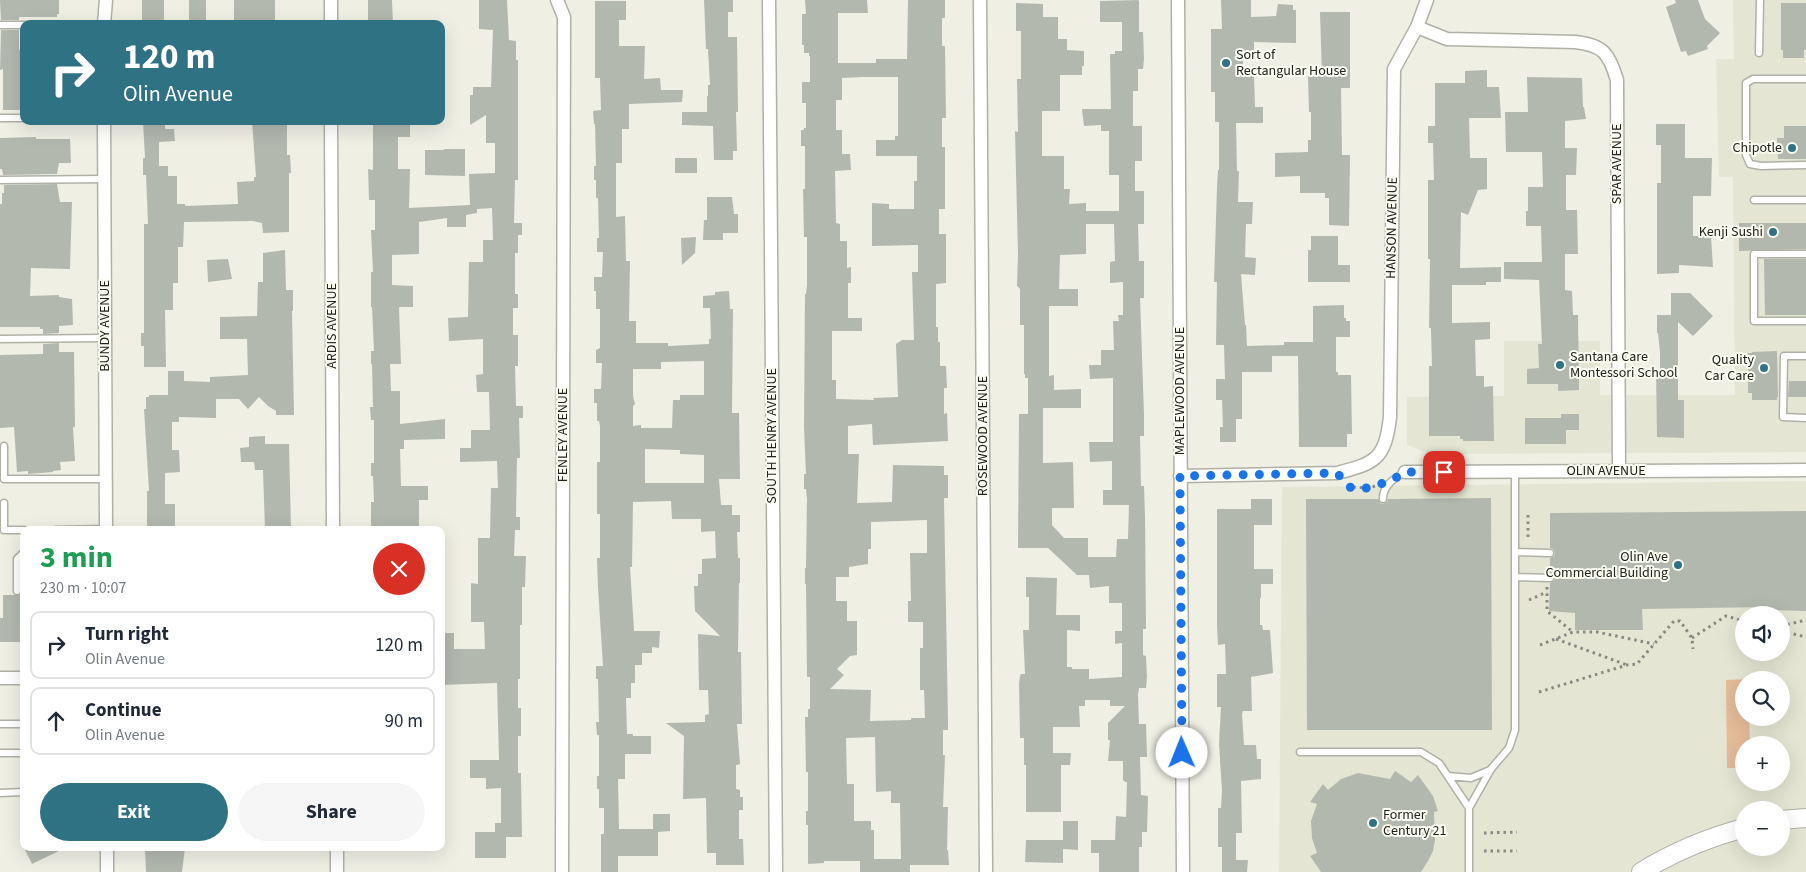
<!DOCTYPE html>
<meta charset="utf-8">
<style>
:root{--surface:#fff;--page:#f6f6f7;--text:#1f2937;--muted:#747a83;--line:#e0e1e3;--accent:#2f7283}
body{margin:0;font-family:"Source Sans 3",sans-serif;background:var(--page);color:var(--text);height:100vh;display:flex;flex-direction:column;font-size:19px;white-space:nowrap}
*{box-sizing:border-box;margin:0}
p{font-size:16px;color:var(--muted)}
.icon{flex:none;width:28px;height:28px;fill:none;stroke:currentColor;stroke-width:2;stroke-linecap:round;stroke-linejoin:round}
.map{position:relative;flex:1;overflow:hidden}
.sheet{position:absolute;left:20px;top:526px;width:425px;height:325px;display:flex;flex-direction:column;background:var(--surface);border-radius:10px;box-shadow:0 5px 20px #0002}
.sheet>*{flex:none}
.hud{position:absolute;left:20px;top:20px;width:425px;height:105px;border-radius:10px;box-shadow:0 5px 20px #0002;background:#2f7283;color:#fff;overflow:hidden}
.controls{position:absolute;left:1735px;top:606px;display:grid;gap:10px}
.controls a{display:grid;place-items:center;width:55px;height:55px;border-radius:50%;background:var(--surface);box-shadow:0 5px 20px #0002;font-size:25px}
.pin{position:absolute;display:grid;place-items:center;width:42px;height:42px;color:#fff;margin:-21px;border-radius:10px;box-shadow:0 2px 8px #0006}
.me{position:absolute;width:55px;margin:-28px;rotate:359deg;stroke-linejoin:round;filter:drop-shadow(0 0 4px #0008)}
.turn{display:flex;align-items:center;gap:18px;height:105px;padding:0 20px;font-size:22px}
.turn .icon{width:65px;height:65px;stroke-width:2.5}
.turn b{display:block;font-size:35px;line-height:42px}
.round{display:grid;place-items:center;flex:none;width:52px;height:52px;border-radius:26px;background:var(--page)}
.summary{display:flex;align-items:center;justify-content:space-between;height:85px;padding:0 20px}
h1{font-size:30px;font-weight:700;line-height:38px;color:#1e9e55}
.button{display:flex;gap:10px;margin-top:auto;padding:10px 20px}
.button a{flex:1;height:58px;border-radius:30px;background:var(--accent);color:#fff;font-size:20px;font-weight:700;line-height:58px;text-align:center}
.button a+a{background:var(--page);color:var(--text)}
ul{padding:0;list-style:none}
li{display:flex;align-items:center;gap:15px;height:68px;margin:0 10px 8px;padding:0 10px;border:2px solid var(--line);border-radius:10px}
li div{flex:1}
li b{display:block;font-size:19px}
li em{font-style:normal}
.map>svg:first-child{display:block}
</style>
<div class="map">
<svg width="1806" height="872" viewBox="0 0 1806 872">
<rect width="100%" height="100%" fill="#efefe4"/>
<path fill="#e4e5d2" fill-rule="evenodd" d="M1733,0H1806V452L1430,454L1407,445V397L1504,396V341H1600V395H1735L1733,177H1719L1716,59H1734Z
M1806,481V872H1279L1282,487ZM1744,615H1781V652H1744ZM1744,680H1781V718H1744ZM1744,745H1781V782H1744ZM1744,810H1781V848H1744Z"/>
<path fill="#e4bc99" d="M1748,679L1744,680V718H1749L1750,745H1744V768H1727L1726,680Z"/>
<path fill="#b3b8af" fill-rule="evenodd" d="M0,0H59V14H57V17H19V20H1Z
M142,0H164V22L142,23Z
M189,0H206V23H189Z
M234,0H275V24H260V20H234Z
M368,0H392L393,24H368Z
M479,0H507L509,40L516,41V60H518V180H515L514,223H522V235H518V253H515V294H518V308H513V335H518V366H515L516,406H523V418H519L520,458H517L516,517H520V530H515L514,556H526L525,587H522V625H520V679H518V708H521V736H518V773H521V778L522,837H506V858H475V832H495V823H501V788L486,789V778H470V760H499L497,683L441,685V633H454V649H485L484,622H471V583L478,584V538H490L491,488H498L497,461L460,462V448H471V430H490L489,392H477L476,375L483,374V339L449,341L448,318L468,317L469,262H483V240H493L492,208L477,209V213L466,215V227H447V218L419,222V254L392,255V285L413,286V307H399L401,364H390L391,391H400V424L445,419V439L404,440V449H400L401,486H428V500H419V530H371V502H374L373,476H371V463H374V420H371L370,407H373L372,364H371V351H374L372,307H371V272H373L371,230H375V200H369L368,169L373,170V121H410V137H398V169H410L409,208L470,205L469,174L495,173V143H486V115L470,125V95H473V87H491L493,30L479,29Z
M704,0H733V12H728V37H737L738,112H736L737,151H733V160H714L713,126L682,125V112H707V96H708V85H710L708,49H706Z
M805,0H867L868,13H838V63H876V59H907L908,0H945V18H942V46H945L946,118H942V147H945V209H939V234H946V283L936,284V327H938V342H940V366H946L947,388H944V414L947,413L948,441L873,445L872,424L848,426V454H859L857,503L892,502L893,465L944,466V475H948V498H944L948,721V730H943V755H945L943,807H948L947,850H948L949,865H910V872H860V861H824V863L808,864V825H806V811H808V772H806L805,717H808V709H810V677H807L806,584H805V568H806L807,499L806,489H804V474H806L804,428L805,294H806L807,285V237H804L803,189H805V146H801V130H804V128H806V103H802V82H810V56H809V53H804V45H802V14H806ZM863,77H898V136H895V140H876V156H917V181H914V209H889V204L872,203V246L918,245V272H912L914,340H902L896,344L898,397L873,398L874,400L836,399V380H832V331H862V318H848V283H851V267L847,268V241H840V224L836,223L835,171L851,170L850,154H842V130H836V100H842V78ZM927,520V553H910L911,601H908V622H923V648H920V690H924L925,718H911V720L870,721L871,690L830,689L844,675L837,669L850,656L857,655V621H847V601H836V577H849V567L868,564V549H871V522ZM875,737L876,792L891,791V803H900L901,859H874V830H871V821H854V784H847L846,738Z
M1138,0L1139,1V32H1143L1144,59L1143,69H1138V91H1133V126H1142V161H1135V191H1144V224H1138L1139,261H1144V298H1140L1144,414V436H1140L1141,486H1144L1145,517L1146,629H1143V655L1146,656L1147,676L1146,688H1139L1138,695L1139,724H1146L1147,757H1140L1141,795L1148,796L1147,832H1142V847H1139V872H1099V853H1091V840H1115L1116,816L1126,817L1127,782H1125L1123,780V761H1108L1110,740H1108V723L1125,706H1110V700H1085V706H1079L1080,727H1053V753H1071L1070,765H1061V812H1026V765H1024V738H1020L1019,684L1020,676L1021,674H1025L1023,630H1029V597H1026V577L1057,578L1056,615H1080V631L1067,630V667H1072V669H1089V679L1122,677V643L1115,644V631H1122V603H1109V586L1090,588L1089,575H1077L1048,548H1018L1019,414H1028V378H1025V374H1024V325H1020V289L1017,286L1018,254L1015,131L1018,132L1017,79H1021V31H1016V3L1043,4V17H1058V39H1067V50L1084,51V66H1082V75H1060V111H1042V156H1064V189H1070L1069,204L1086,203V211H1119V175H1109V131H1101V125L1084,126L1082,109H1111L1110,54H1115V51H1122V22H1100V1ZM1086,224H1114L1115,261L1110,262V283L1123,282V315H1118L1119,321H1113L1114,350H1101V365H1089L1090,379L1113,378V442H1089L1090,462L1112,461V490H1103V505H1129L1128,539H1117L1116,557H1088V538H1064L1052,525V508H1074L1073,462L1043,463V408H1081V389L1054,390V375L1049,376V306H1078V289H1059L1060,255L1086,254Z
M1221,0H1251V17L1276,16L1278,4L1293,5V10H1296V43L1254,42V51H1243V75H1254L1255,107H1263V123H1236L1237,171H1239L1238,202H1253L1252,224H1246L1245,257L1256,258L1255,275L1241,274L1245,325H1246L1247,346L1284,345V342H1313V306L1344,305V318H1346V321H1350V337H1336V372H1338V375H1351L1352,434H1347V447H1299L1298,356H1272V372H1242V419H1236V442H1220V427H1223L1222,400H1216V379H1225L1224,345H1216L1217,282H1214L1217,187L1218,170H1219V122H1215V92H1211V29H1222Z
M1675,0H1698L1705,19L1720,33L1707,46L1708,49L1688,56L1686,51L1681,52L1666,7L1676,3Z
M595,1H626V20H619V46H645L644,79L660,78L661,90H683L682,102L629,104V129H622V163H616V217L625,216L626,261H630L629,321H636V343H668V346L709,344V339H711L710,308H703V296L715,295V292L729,291L730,309H733L732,413H739L740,479H719L721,505H732V515H740V532H737L738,558H740V583H739L738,652H741L742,724H737L740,764L736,765V789L740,790V797H743V810H739V839H743L744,865H716V853H707L706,798L683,799L684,736L666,723L705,722V715L709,714L708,690H699L698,634L720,636L695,611L694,586H698V574H702V559L716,558L715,531L701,532V519H672L671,501L633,502L632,567H630L634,631H660L659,648L652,647V653H642V665H635V683H631V698H626L627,734H633V736H651V754H625V779H618L619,829H653V814H670V831L658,832V856H618V872H601V834H604V808H599V789H597V776H599V735H597L596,722H599L598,679H596V666H603L598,587L597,558H600V514H597V462H600V426L599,421H597V403H594V389H601L602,363H596V350L600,348V309H596V291H594V277H602L603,252H597V238H599L598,198H596V180H594V166H596L595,124H594L593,111L601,110L600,78H595ZM704,361V395H680V400H673L672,428H641V425L633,426V406L635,404L633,396V369H661V362ZM645,449L680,450V454L704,455V483H645Z
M1781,3H1806V50H1804V58H1783V50H1781Z
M1320,12H1350V88H1341L1342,155H1350L1349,226L1329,225V198H1325V193H1300V176L1275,177V153L1308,152V140H1311V112H1309L1308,76H1322Z
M1,30H19V50H24V110H3V69L0,70Z
M1487,70V87H1499L1501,118H1469L1470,158H1487V189L1478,190L1468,215L1461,212L1460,268L1501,267V282H1486V285H1452V323L1490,322V339L1475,340L1476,376H1484V387L1493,386L1494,441H1463V439H1460V436H1429V366H1432L1431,328H1429L1430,259H1428V180H1434L1433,143H1428V126H1435V83H1465V71Z
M1527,77L1582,78L1583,107H1584L1586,119L1565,121V148H1577L1576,175H1566V210H1577L1578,254H1565V290L1572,291L1573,315H1578L1579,390L1558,391V384H1527V369L1539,368L1538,344H1542L1539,280L1504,279V262H1542L1541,226H1526V211H1528V187H1543L1542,152H1506L1505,112H1528Z
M143,121H165V129H174L175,141L159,142V166H168V176H177V204H185V206L238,204L237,182L254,181V177H256L252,121H287V155H290L291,173H289V232L263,233L262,223L253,221L184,222L183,247H178V283H173V310H165L166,367H144V346H141V333H144V224H148L146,175H143V158H145Z
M1656,124H1685V158H1712L1711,196H1693V236H1711L1713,267L1679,265V273L1657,274V183H1661V145H1656Z
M1784,126H1806V159H1778L1777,138H1784Z
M36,137V139H70L71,163H59L57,174L3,175L2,169H0V138Z
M444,149H465V176L425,175V150H444Z
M675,158H697V173H675Z
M57,184L60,202H72L70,269L31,268L30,296L59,295V297L72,299L73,325L59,326V333L43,334V329H40V327H0V204H2V193H4V185Z
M707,197H732L734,214H738V233H723V240H703L704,220H707Z
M1739,223H1806V249L1739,251Z
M1311,236H1338V265H1350V282H1308V250H1311Z
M696,237L695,253L682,265L681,238Z
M285,250L286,290H293V311H292L294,415H276V411L268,406L259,397L248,409L239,399H216V418L179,417V422H172V450H179L180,472L165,473V504H175V530H147V491H149L144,409H146V397H149V395H168V371H184V381L210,382V377L248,375L247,339H220V317L257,316L258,282H263V253Z
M228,259L232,279L208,282L207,260Z
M1764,259H1806V315H1765Z
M1671,293H1690L1713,316L1693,336L1678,322V400H1684V438L1657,437L1656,369H1660V352L1658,333H1657V315H1671Z
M59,343V352H74L75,427H73L75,461L60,462L61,470L53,471V472L28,474V471L17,472L14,427L0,428V355L43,354V344Z
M1777,351L1778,397H1777V400H1752V393H1748V353H1752V352Z
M1789,381H1806V397H1788Z
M1561,414H1579V430H1566V444H1525V418H1561Z
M265,436V444H289L291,530H265L263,470H255L254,462H241L240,448L249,447V437Z
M1491,498L1492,730H1307L1306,499H1378L1380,503L1383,504L1387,502L1388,499Z
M1251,499H1272V525H1254V569H1273V584H1261V598H1260V625H1262L1263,630H1270L1273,673L1251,677L1252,711H1243L1242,714L1244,745H1256L1257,759H1261V779L1241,781L1242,833H1236V860H1248L1247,872H1222V847H1218V808H1221L1222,791L1219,744L1221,707H1217V674H1226L1225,644L1218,645L1217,626V509H1251Z
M1806,511V611L1768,610L1767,607L1642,609L1643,630H1575V613L1549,611L1550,583L1554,581L1555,578L1553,574L1550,573V558L1554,556L1555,553L1553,549L1550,548V513Z
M3,595H24V642H0V618H3Z
M1395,771L1411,782L1418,775L1433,796L1438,811L1434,812L1435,840L1433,851L1428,861L1421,872H1321L1310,856L1317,853L1312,838L1311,821L1317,804L1310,802L1323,784L1328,790L1341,779L1358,773L1390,779Z
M1063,821H1078V850L1063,849Z
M1026,840H1063V863L1025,862Z
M24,848H65L32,864Z
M145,848H185L182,872H146Z"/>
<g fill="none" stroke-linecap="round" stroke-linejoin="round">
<defs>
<path id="lane" d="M0,25H24
M1759,53L1760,0
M1806,79H1753L1746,83V155L1750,164L1761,166L1806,165
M0,118H24
M0,180L105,179
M1754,200H1806
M1806,254H1754V321H1806
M0,339L105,338
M1806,356H1784L1783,417L1806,418
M4,446V479H106
M1383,499C1383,485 1394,479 1405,472
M4,503V530H24
M56,530L106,529
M1515,552L1550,553
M1515,577L1550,578
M17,591V559L24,552
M0,724H24
M1300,752H1421L1439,763L1469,808
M0,753H24
M1448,776L1471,778L1490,770
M0,793L24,792
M1469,872V808L1491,769L1509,748L1515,730V472"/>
<path id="street" d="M331,0V24
M557,0L564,17L562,872
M769,0L776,872
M980,0L986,872
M1178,0L1183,872
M104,24L106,0
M1417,27L1447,39L1575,42C1603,45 1609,53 1617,80L1619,471
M104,121L106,530
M331,121L333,530
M1405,472L1806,470
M1180,476L1337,473C1376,463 1385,459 1390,417L1394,69L1417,27L1427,0
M0,678H24
M107,848V872
M337,848V872"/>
<path id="secondary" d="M1781,820L1806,818
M1641,872C1673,852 1707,838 1744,828"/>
</defs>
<use href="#lane" stroke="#b0b1a6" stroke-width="9"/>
<use href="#street" stroke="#b0b1a6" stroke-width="15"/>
<use href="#secondary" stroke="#b0b1a6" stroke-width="20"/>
<path stroke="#898982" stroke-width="3" stroke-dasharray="2.5 4" stroke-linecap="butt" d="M1348,484L1351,487L1369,488L1375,486
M1528,515V540
M1547,587V611L1573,632
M1529,600L1547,592
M1781,626L1806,620
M1781,631L1806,637
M1692,638L1726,616L1744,621
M1556,639L1627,665
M1540,645L1573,632H1597L1654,644
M1539,692L1627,665L1637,664L1674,621H1680L1692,638L1693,649
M1484,833L1517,832
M1484,851H1517"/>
<use href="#lane" stroke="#fff" stroke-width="6"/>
<use href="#street" stroke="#fff" stroke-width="12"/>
<use href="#secondary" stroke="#fff" stroke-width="18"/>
</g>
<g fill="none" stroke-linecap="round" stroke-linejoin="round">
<path stroke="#1a73e8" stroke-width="9" stroke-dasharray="0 16.2" d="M1182,753L1180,476L1337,473L1351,488H1368L1390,481L1406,472H1444"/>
</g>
<g fill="#2f7283" stroke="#fcfdf1" stroke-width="2">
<circle cx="1226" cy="63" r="5"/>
<circle cx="1792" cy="148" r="5"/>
<circle cx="1773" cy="232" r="5"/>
<circle cx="1560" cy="365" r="5"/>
<circle cx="1764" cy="368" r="5"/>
<circle cx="1678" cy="565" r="5"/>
<circle cx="1373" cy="823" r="5"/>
</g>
<g text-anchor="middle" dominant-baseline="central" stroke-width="4" stroke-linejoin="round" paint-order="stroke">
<g font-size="14" fill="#22221e" stroke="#fcfdf1" text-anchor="end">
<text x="1236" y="55" text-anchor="start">Sort of<tspan x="1236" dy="16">Rectangular House</tspan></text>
<text x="1782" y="148">Chipotle</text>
<text x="1763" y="232">Kenji Sushi</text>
<text x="1570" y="357" text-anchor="start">Santana Care<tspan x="1570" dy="16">Montessori School</tspan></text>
<text x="1754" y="360">Quality<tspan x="1754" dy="16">Car Care</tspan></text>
<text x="1668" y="557">Olin Ave<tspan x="1668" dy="16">Commercial Building</tspan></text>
<text x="1383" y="815" text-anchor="start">Former<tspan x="1383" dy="16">Century 21</tspan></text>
</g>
<g font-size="14" fill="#22221e" stroke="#fcfdf1">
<text transform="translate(1617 164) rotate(-90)">SPAR AVENUE</text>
<text transform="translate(1392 228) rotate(-89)">HANSON AVENUE</text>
<text transform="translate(105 326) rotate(-90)">BUNDY AVENUE</text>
<text transform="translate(332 326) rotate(-90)">ARDIS AVENUE</text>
<text transform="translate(1180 391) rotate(-90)">MAPLEWOOD AVENUE</text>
<text transform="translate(563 435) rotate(-90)">FENLEY AVENUE</text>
<text transform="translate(772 436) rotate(-90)">SOUTH HENRY AVENUE</text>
<text transform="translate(983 436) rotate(-90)">ROSEWOOD AVENUE</text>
<text x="1606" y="471">OLIN AVENUE</text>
</g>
</g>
</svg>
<div class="controls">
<a><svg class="icon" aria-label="sound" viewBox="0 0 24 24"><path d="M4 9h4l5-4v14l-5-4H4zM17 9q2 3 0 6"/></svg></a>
<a><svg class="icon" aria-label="search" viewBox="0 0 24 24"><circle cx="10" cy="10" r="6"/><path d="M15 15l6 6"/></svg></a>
<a>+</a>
<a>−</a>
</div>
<div class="pin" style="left:1444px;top:472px;background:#d93025"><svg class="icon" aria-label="arrive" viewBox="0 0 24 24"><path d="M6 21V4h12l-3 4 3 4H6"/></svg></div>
<svg class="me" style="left:1182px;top:753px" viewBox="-20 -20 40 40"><circle r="19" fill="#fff"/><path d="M0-13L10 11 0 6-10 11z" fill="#1a73e8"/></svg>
<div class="hud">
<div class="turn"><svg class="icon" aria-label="right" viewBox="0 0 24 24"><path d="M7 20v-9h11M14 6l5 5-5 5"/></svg><div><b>120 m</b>Olin Avenue</div></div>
</div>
<section class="sheet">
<div class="summary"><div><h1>3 min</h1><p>230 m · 10:07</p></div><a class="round" style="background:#d93025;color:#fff"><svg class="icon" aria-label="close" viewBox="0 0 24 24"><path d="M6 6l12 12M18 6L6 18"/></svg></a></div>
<ul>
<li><svg class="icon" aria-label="right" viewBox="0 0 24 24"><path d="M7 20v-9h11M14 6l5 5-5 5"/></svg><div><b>Turn right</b><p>Olin Avenue</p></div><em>120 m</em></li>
<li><svg class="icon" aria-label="ahead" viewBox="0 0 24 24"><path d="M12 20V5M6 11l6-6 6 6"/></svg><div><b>Continue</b><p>Olin Avenue</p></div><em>90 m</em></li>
</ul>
<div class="button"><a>Exit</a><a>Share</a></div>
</section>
</div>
